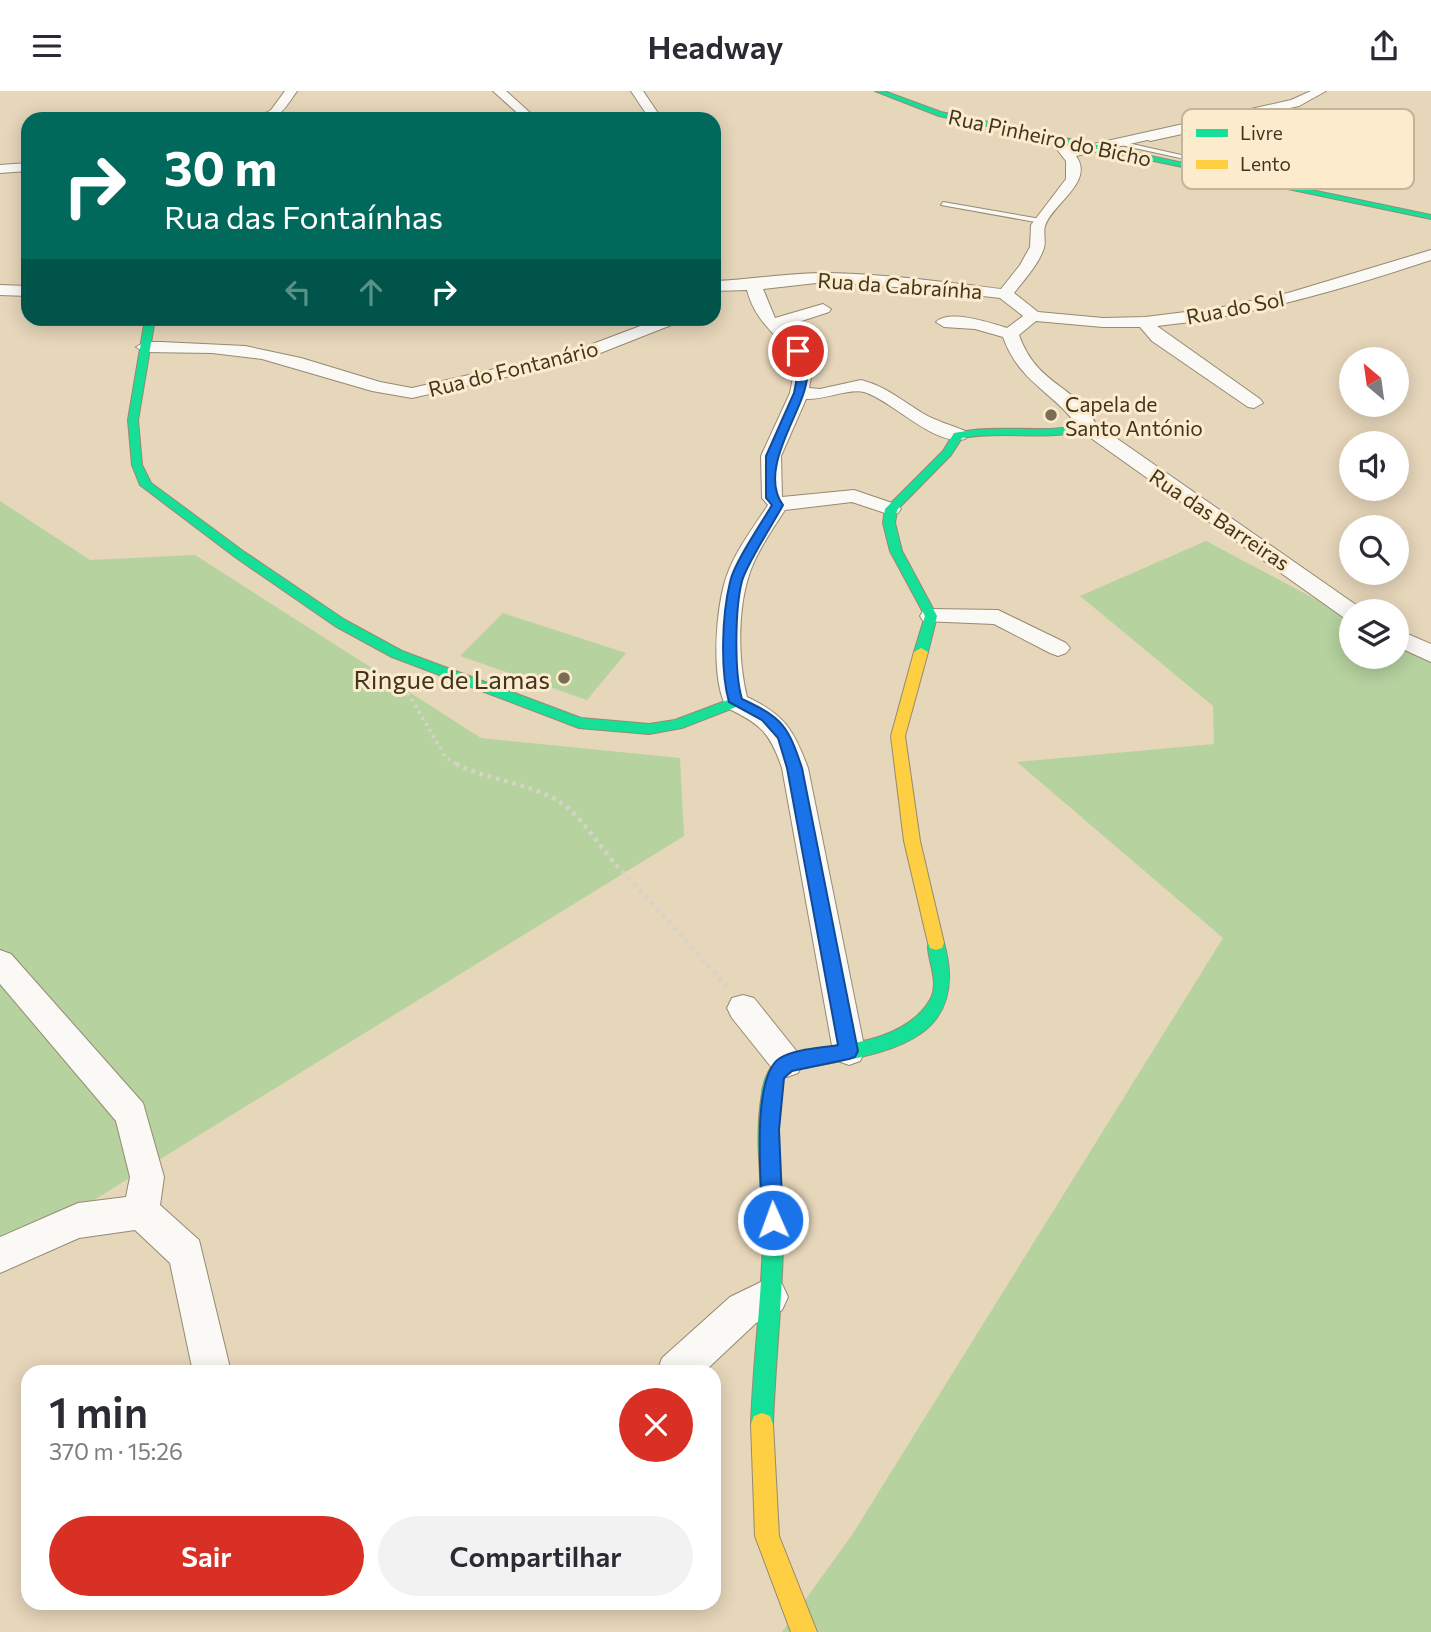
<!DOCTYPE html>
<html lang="pt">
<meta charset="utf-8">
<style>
:root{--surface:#fff;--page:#f2f2f3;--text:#2b2b33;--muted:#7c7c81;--accent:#d93025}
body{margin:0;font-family:Commissioner,sans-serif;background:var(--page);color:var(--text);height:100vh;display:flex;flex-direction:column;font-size:26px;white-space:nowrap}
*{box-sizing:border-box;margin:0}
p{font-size:23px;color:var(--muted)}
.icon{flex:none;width:38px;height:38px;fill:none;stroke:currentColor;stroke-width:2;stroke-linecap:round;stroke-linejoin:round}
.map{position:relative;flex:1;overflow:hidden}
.details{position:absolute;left:21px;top:1274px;width:700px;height:245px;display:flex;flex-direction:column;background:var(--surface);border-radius:21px;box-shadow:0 4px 18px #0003}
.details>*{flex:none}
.guide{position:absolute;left:21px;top:21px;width:700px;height:214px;border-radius:21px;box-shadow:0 4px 18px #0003;background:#00695c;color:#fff;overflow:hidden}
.needle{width:46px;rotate:331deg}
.fabs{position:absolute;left:1339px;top:256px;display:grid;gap:14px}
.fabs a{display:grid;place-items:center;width:70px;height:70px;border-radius:50%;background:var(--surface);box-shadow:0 4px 18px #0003;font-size:35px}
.pin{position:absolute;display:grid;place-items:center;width:60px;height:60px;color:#fff;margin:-30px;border:4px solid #fff;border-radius:50%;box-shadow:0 2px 7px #0007}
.me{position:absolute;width:77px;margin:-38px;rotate:358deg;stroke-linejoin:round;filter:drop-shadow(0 0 5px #0008)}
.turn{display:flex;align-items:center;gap:24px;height:147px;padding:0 28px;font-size:32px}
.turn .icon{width:91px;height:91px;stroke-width:2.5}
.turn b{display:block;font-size:49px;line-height:60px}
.lanes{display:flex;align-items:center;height:66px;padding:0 28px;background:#0003;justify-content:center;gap:35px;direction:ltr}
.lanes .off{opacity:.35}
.round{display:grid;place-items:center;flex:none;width:74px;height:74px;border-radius:37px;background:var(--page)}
.head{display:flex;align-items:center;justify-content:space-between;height:119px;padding:0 28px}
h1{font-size:42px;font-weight:600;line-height:52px}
.action{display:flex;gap:14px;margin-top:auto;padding:14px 28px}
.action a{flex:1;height:80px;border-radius:42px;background:var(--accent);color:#fff;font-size:28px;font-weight:600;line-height:80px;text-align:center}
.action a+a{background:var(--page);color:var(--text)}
header{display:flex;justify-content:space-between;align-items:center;height:91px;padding:0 28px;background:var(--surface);font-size:32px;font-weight:600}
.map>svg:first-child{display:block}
</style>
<header><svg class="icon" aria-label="menu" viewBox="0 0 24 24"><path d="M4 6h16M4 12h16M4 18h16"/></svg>Headway<svg class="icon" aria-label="share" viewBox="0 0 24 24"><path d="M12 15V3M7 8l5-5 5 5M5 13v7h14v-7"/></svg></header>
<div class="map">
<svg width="1431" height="1541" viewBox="0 0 1431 1541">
<rect width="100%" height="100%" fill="#e6d6ba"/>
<path fill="#b6d29f" d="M0,410L90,469L195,464L481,647L680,667L684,745L0,1167Z
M1206,450L1351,527V565H1396L1397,552L1431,570V1541H782L852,1444L1223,847L1017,671L1214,653L1213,615L1080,505Z
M503,522L626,562L587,609L460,565Z"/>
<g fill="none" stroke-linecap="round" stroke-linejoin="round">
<defs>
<path id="lane" d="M1194,37L1196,40L1150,50L1147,48Z
M1123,51L1289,88L1293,96L1288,97L1284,90L1121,54Z
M943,111L1041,128L1045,130L1041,132L941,114Z"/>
<path id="street" d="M285,0H297C283,20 281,28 255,28L271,19Z
M493,0H506L537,28H524Z
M631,0H643L660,25L658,28H643L647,24Z
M1311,0H1326L1299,15L1076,65C1095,91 1052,113 1045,135C1043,141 1046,150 1044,157C1039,173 1024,189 1014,202L1038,221L1103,227L1145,226L1218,217L1288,202L1431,159V169C1341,199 1251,225 1157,235L1260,308L1263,312L1254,317L1248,316L1152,250L1140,236H1103L1036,230L1019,244C1037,295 1076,294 1096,333L1359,516L1362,520H1351V528L1343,526L1081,340C1056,301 1020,294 1003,246L975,238L944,236L936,231C949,218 991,232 1007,237L1023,225L1000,207L924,198L825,191L763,198L775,227L823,213L831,218L829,221L783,236L804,256L814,271L809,297L820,298L861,289C886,295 902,310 924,323C936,330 951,334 965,340L967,344L965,348C934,356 892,309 864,301C850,297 823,309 806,308L781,365L782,406L854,399L898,414L901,418L898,422L891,424L852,411L785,419C772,439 758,459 750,481C737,518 738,569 747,606C784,623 794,639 808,677L865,960L860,970L849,974L838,970L833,960L782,677C770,642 761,633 727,617C710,589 716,515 727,484C736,459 753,437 768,414L762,407L761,365L790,302L796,271C780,244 756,234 747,199L714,200V190C751,189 793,181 828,182C886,183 944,191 1001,198L1020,174L1030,156L1031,134L1066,88V70L1052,52L1054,49H1062L1071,58L1291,9Z
M28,72V80L0,82V74Z
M0,194L28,195V205L0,204Z
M659,228H681L679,231L585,268L412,307L372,300L262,268L212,262L145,261L136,256L145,251H162L245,255L301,267L380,291L412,297L574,260Z
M931,518L998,519L1066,552L1070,557L1066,562L1058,565L1050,562L994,533L923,530L920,525L923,520Z
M1396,538L1431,553V571L1396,555Z
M0,859L11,863L143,1012L164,1086L160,1114L199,1149L231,1281H193L170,1172L135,1139L79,1147L0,1182V1146L78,1112L126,1106L130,1086L116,1030L0,893Z
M743,904L754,907L798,962L803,972L798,982L787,986L776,982L732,927L727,917L732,907Z
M769,1187L782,1193L788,1206L782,1219L756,1232L704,1281H657L662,1267L730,1206Z"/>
<path id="fast" d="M875,0H884L941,21L1431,124V128L939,25Z
M145,228H155L138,329L142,374L151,392L243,460L345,529L402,560L581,627L649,633L675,629L736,606L743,611L741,614L682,637L649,643L579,637L392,566L335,535L235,466L140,394L132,374L128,329Z
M1088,333L1092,334V338C1048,351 1005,339 962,347L951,364L897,419L895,432L902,460L937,525L928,561L926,564H916L914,561L925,525L890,460L883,432L885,418L943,360L954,342C999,332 1044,344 1088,333Z
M936,845L942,847L944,852C969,943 899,960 826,973C811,976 792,975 783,989C775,1003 777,1040 778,1057C780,1089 783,1121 783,1153C782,1213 775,1273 773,1333L770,1341L762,1344L754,1341L751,1333C753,1273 761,1213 763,1152C764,1105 754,1056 761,1009C762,994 766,981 776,970C785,962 800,961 811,959C851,953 907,948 930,909C942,888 922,862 930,847Z"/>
<path id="slow" d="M921,557L928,561L905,645L920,750L944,852L942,857L936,859L930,857L928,852L904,750L891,645L914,561Z
M762,1322L770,1325L773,1333L779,1445L817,1541H791L755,1445L751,1333L754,1325Z"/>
</defs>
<use href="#lane" stroke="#958a73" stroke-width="2"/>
<use href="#street" stroke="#958a73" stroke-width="2"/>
<use href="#fast" stroke="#958a73" stroke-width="2"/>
<use href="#slow" stroke="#958a73" stroke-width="2"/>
<path stroke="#d8d3c9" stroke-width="3.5" stroke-dasharray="2.5 4.5" stroke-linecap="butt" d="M401,590L446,667L459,674"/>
<path stroke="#d8d3c9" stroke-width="4.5" stroke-dasharray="3.5 5" stroke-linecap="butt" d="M456,673C491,691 539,692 569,718C587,734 601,757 617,775C655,816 693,855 728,898"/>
<use href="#lane" fill="#fbf9f5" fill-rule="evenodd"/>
<use href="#street" fill="#fbf9f5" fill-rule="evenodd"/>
<use href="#fast" fill="#16e098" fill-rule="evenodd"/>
<use href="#slow" fill="#ffcf43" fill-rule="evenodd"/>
</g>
<path fill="#1a73e8" stroke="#114b97" stroke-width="2" d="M798,257L810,271C808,282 807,293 803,304C793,334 760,383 783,414C773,433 747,472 742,490C735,517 734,582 742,608C783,627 788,635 802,677L858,960L855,966L849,968L792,980L784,987L779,1039L783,1129L780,1136L773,1139L765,1136L762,1129C762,1095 750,986 780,967C795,958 821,957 838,954L787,677L778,647L762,629L729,611C720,579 722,524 730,491C734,472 761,433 772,414L766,407V365L794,302L800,271L793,260Z"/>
<g fill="#7a6d55" stroke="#fcebcc" stroke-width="2.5">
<circle cx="1051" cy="324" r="7"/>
<circle cx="564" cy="587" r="7"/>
</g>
<g text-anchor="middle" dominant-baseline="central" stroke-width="6" stroke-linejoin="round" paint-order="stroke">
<g font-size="21" fill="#40351f" stroke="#fcebcc">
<text transform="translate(1050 46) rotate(12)">Rua Pinheiro do Bicho</text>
<text transform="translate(900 194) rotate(4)">Rua da Cabraínha</text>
<text transform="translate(1235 216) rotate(-11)">Rua do Sol</text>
<text transform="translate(513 277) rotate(-14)">Rua do Fontanário</text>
<text transform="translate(1220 428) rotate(34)">Rua das Barreiras</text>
</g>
<g font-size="21" fill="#40351f" stroke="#fcebcc" text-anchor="start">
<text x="1065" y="312">Capela de<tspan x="1065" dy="24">Santo António</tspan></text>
</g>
<g font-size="26" fill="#40351f" stroke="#fcebcc" text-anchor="end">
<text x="550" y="587">Ringue de Lamas</text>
</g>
</g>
<rect x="1182" y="18" width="232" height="80" rx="10" fill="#fcebcc" stroke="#c4b498" stroke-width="2"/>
<rect x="1196" y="38" width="32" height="8" fill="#16e098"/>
<rect x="1196" y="69" width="32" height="9" fill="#ffcf43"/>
<g font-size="19" fill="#40351f">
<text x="1240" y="49">Livre</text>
<text x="1240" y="80">Lento</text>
</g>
</svg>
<div class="fabs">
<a><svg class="needle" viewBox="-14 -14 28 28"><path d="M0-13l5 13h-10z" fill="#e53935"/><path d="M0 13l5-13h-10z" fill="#7c7c81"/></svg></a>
<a><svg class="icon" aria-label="sound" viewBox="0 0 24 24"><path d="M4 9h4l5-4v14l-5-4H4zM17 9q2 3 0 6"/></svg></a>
<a><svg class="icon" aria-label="search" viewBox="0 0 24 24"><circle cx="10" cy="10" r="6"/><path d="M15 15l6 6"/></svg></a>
<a><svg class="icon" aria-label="layers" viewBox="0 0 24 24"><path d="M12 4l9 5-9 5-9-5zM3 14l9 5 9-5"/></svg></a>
</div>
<div class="pin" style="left:798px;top:260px;background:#d93025"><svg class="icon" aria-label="arrive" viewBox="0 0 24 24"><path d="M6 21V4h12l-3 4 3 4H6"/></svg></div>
<svg class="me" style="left:773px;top:1129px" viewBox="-20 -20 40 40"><circle r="17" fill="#1a73e8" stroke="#fff" stroke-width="3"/><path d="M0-11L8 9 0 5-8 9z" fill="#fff"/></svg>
<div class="guide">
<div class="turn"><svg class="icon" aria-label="right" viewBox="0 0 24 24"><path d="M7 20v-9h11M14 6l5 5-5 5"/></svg><div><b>30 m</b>Rua das Fontaínhas</div></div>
<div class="lanes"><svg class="icon off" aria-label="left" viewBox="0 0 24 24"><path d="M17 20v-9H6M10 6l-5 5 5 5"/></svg><svg class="icon off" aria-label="ahead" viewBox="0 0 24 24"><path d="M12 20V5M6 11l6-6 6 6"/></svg><svg class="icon" aria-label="right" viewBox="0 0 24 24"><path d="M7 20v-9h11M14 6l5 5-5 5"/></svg></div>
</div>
<section class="details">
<div class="head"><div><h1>1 min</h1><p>370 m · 15:26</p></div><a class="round" style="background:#d93025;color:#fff"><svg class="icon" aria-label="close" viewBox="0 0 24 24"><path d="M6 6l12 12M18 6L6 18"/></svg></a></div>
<div class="action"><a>Sair</a><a>Compartilhar</a></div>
</section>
</div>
